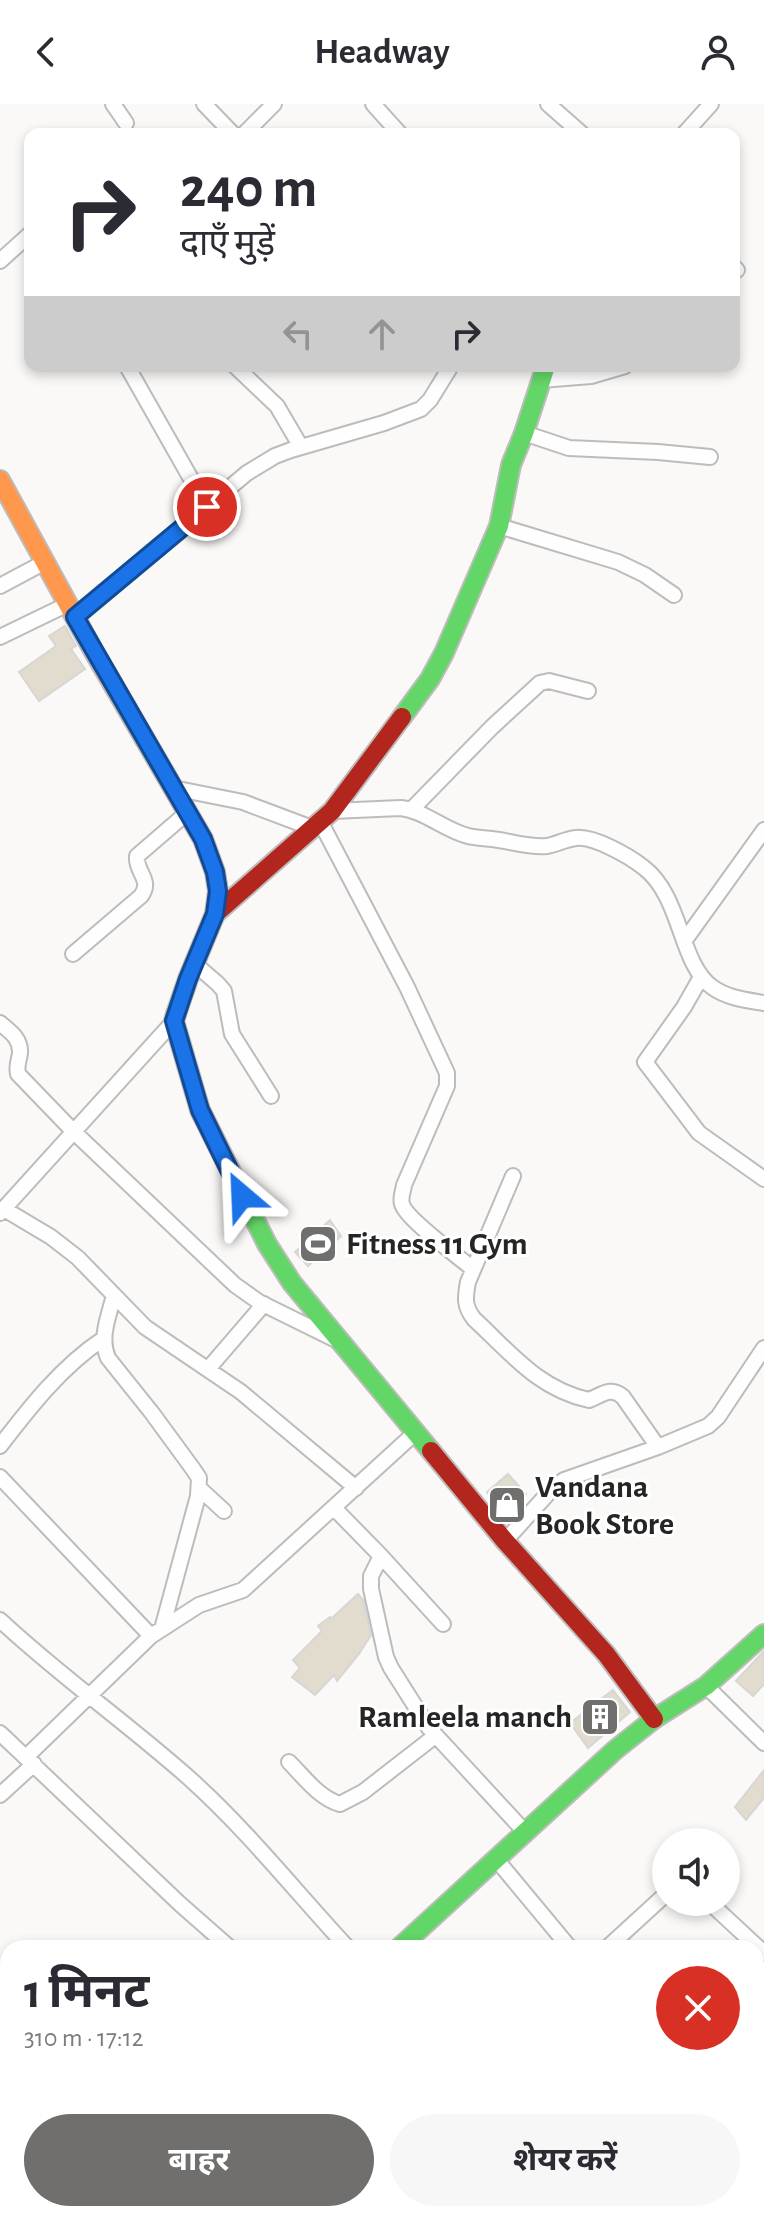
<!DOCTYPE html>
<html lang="hi">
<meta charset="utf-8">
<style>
:root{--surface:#fff;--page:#f7f7f7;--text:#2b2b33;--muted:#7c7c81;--accent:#706f6e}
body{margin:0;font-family:"Alegreya Sans","Noto Sans Devanagari",sans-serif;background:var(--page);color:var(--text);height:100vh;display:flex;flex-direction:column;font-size:30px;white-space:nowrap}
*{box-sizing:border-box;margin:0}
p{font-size:26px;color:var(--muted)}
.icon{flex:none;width:44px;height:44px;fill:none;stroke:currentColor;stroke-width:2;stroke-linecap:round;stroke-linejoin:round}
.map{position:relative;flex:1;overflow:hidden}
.sheet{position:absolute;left:0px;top:1836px;width:764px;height:282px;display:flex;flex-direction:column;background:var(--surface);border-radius:24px 24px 0 0;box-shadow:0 4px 12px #0003}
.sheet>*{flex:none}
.hud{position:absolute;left:24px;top:24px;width:716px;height:244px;border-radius:16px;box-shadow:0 4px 12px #0003;background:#fff;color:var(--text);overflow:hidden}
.tools{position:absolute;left:652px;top:1724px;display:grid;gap:16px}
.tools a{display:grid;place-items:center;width:88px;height:88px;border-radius:50%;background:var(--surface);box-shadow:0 4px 12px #0003;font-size:40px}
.pin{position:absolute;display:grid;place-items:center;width:68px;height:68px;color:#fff;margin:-34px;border:4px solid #fff;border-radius:50%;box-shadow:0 2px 8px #0007}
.me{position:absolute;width:88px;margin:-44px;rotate:334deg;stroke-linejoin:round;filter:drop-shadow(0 0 6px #0008)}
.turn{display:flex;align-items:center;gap:28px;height:168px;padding:0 24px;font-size:36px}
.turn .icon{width:104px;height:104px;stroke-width:2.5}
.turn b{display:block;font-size:56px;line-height:68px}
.lanes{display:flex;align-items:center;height:76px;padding:0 24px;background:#0003;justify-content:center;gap:40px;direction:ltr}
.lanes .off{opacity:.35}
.round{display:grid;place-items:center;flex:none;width:84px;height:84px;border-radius:42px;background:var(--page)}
.headline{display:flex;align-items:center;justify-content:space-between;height:136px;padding:0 24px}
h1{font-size:48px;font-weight:700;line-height:60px}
.action{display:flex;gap:16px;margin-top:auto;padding:16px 24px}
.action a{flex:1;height:92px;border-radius:48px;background:var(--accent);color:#fff;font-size:32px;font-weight:700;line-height:92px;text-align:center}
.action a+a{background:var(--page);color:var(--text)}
header{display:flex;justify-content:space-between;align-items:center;height:104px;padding:0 24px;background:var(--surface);font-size:36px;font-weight:700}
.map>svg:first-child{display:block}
</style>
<header><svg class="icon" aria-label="back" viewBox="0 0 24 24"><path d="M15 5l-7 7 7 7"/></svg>Headway<svg class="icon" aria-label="person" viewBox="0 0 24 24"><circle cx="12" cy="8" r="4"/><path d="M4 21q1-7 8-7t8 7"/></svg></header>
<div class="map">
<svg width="764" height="2117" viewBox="0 0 764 2117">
<rect width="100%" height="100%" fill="#faf9f7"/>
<path fill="#e1dcce" stroke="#d7d6d4" stroke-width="2" d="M65,522L76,542L71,545L85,565L39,597L19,568L56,542L49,532Z
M330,1116L341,1132L308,1162L295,1148Z
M508,1370L526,1390L507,1412L487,1388Z
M358,1490L363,1496L371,1531L359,1550L337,1577L334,1571L315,1591L292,1573L300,1564L293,1556L322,1527L318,1522L330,1513L331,1515Z
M764,1547V1580L753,1592L736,1577Z
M613,1586L630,1608L588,1644L570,1619Z
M764,1666V1694L746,1716L735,1703Z"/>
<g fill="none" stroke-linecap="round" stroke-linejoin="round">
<defs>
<path id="street" d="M113,0L126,19
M204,0L233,30
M373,0L400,30
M548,0L582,30
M244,30L274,0
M684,30L711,0
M0,157L30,130
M734,163L737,166
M127,262L207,403
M235,262L277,302L301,343
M541,276L591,272L625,262
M524,329L569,344L658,348L710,353
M499,422L618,458L645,471L674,491
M0,482L45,458
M75,513L247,369L275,352L291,346L384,319L421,305L430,296L451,262
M0,533L68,500
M173,684L243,698L312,724
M412,705L492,623L540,579L549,577L588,587
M332,707L401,704C425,707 444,726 468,732C476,734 484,734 492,735C510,737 530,744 547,742C557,740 566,735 576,734C594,732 629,752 643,763C682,792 679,859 712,883C727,894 746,896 764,899
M320,717L407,883L447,969V982L404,1081C403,1088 400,1094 402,1100C406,1115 459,1153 473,1165
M685,836L764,726
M73,850L141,792C153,776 135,768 137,752L188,708
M195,860L218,880L224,887L232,930L271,992
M701,873L684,903L645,958L699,1029L764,1075
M0,919C9,927 21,934 20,949C19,957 16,961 18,970L74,1028L235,1181L259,1198L334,1235
M513,1072L468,1178C465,1194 464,1202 474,1215C510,1248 538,1285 589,1296C602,1291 611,1282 623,1293L658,1343
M4,1105L51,1133L78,1154L145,1223L241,1288L356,1384
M0,1109L174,917
M114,1191C109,1212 99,1233 108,1254L152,1309L193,1365L199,1374L198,1392L162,1525
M208,1265L264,1200
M0,1342C30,1303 62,1262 103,1235
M0,1373L151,1532
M199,1384L224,1407
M334,1404L381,1452L443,1520
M505,1437L552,1385L564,1376L658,1343L708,1322L718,1313L764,1244
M381,1452L371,1472V1485L386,1553L391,1564L429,1624L525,1728
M0,1516C60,1572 127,1619 189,1674C247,1726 295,1787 348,1844
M706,1582L764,1639
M0,1629L180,1800L230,1844
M26,1653L151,1532L199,1501L243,1486L415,1329
M289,1658C304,1673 319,1694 340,1700L363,1688L435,1632
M0,1691L34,1660
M496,1755L570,1844
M709,1798L764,1849
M607,1844L666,1790
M756,1986L764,1976
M0,2097L8,2104
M15,2110L23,2117
M192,2110L198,2117
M374,2110L383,2117
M553,2110L562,2117
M108,2117L113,2110
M616,2117L624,2110"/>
<path id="fast" d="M402,613L430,575L444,549L499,422L511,361L524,329L546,262
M176,910L174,917L200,1006L267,1140L292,1179L431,1347
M399,1844L615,1646L654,1615L706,1582L764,1530"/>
<path id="slow" d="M0,376L94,548L203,735L215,768L218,787L215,810L188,875L176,910
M662,2110L674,2117
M80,2117L90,2110"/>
<path id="jam" d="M215,810L332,707L402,613
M431,1347L505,1437L606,1550L654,1615"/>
</defs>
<use href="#street" stroke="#bebcbb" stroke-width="18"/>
<use href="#fast" stroke="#bebcbb" stroke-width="22"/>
<use href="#slow" stroke="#bebcbb" stroke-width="22"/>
<use href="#jam" stroke="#bebcbb" stroke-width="22"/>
<use href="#street" stroke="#fefefe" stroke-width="14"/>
<use href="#fast" stroke="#63d668" stroke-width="18"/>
<use href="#slow" stroke="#ff974d" stroke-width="18"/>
<use href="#jam" stroke="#b3261e" stroke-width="18"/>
</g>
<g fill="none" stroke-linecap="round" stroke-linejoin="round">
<defs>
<path id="route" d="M207,403L75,513L203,735L215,768L218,787L215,810L188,875L174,917L200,1006L242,1092"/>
</defs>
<use href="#route" stroke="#114b97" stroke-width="20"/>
<use href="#route" stroke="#1a73e8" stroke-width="14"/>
</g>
<defs>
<symbol id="stadium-square" viewBox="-11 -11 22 22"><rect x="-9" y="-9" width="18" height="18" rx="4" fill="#706f6e" stroke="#fff"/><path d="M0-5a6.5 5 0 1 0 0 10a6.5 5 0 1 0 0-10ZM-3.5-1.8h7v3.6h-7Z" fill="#fff"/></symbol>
<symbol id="shop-square" viewBox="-11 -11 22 22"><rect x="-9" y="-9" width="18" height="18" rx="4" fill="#706f6e" stroke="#fff"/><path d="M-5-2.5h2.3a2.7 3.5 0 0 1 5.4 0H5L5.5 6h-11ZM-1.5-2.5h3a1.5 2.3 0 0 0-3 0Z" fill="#fff"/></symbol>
<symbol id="building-square" viewBox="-11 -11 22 22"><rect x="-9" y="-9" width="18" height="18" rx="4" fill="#706f6e" stroke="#fff"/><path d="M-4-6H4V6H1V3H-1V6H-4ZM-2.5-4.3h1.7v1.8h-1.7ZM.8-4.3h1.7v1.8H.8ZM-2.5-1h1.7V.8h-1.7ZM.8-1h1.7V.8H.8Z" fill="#fff"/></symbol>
</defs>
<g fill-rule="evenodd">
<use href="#stadium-square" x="296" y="1118" width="44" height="44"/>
<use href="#shop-square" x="485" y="1379" width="44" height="44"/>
<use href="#building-square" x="578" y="1591" width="44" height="44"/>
</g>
<g text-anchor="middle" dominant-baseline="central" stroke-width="6" stroke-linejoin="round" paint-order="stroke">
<g font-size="32" font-weight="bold" fill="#252524" stroke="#fff" text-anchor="start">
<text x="346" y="1140">Fitness 11 Gym</text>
<text x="535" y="1383">Vandana<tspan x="535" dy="37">Book Store</tspan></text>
<text x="572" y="1613" text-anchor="end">Ramleela manch</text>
</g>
</g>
</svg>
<div class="tools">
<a><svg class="icon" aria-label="sound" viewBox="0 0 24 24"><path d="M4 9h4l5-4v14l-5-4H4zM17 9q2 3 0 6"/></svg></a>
</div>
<div class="pin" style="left:207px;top:403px;background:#d93025"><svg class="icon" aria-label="arrive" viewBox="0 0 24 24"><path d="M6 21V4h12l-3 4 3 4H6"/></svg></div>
<svg class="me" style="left:242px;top:1092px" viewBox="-20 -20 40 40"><path d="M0-17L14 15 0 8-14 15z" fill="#1a73e8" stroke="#fff" stroke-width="4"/></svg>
<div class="hud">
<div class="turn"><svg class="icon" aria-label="right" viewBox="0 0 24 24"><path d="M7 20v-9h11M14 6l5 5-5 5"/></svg><div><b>240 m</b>दाएँ मुड़ें</div></div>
<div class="lanes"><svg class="icon off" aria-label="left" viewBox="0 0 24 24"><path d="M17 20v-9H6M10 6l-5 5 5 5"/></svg><svg class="icon off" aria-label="ahead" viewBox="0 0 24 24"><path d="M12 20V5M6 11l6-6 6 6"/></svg><svg class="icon" aria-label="right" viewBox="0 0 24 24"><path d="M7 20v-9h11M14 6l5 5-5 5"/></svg></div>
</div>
<section class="sheet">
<div class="headline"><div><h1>1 मिनट</h1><p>310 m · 17:12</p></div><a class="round" style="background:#d93025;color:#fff"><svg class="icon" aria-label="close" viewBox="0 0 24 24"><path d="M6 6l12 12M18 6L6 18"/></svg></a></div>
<div class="action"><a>बाहर</a><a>शेयर करें</a></div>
</section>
</div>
